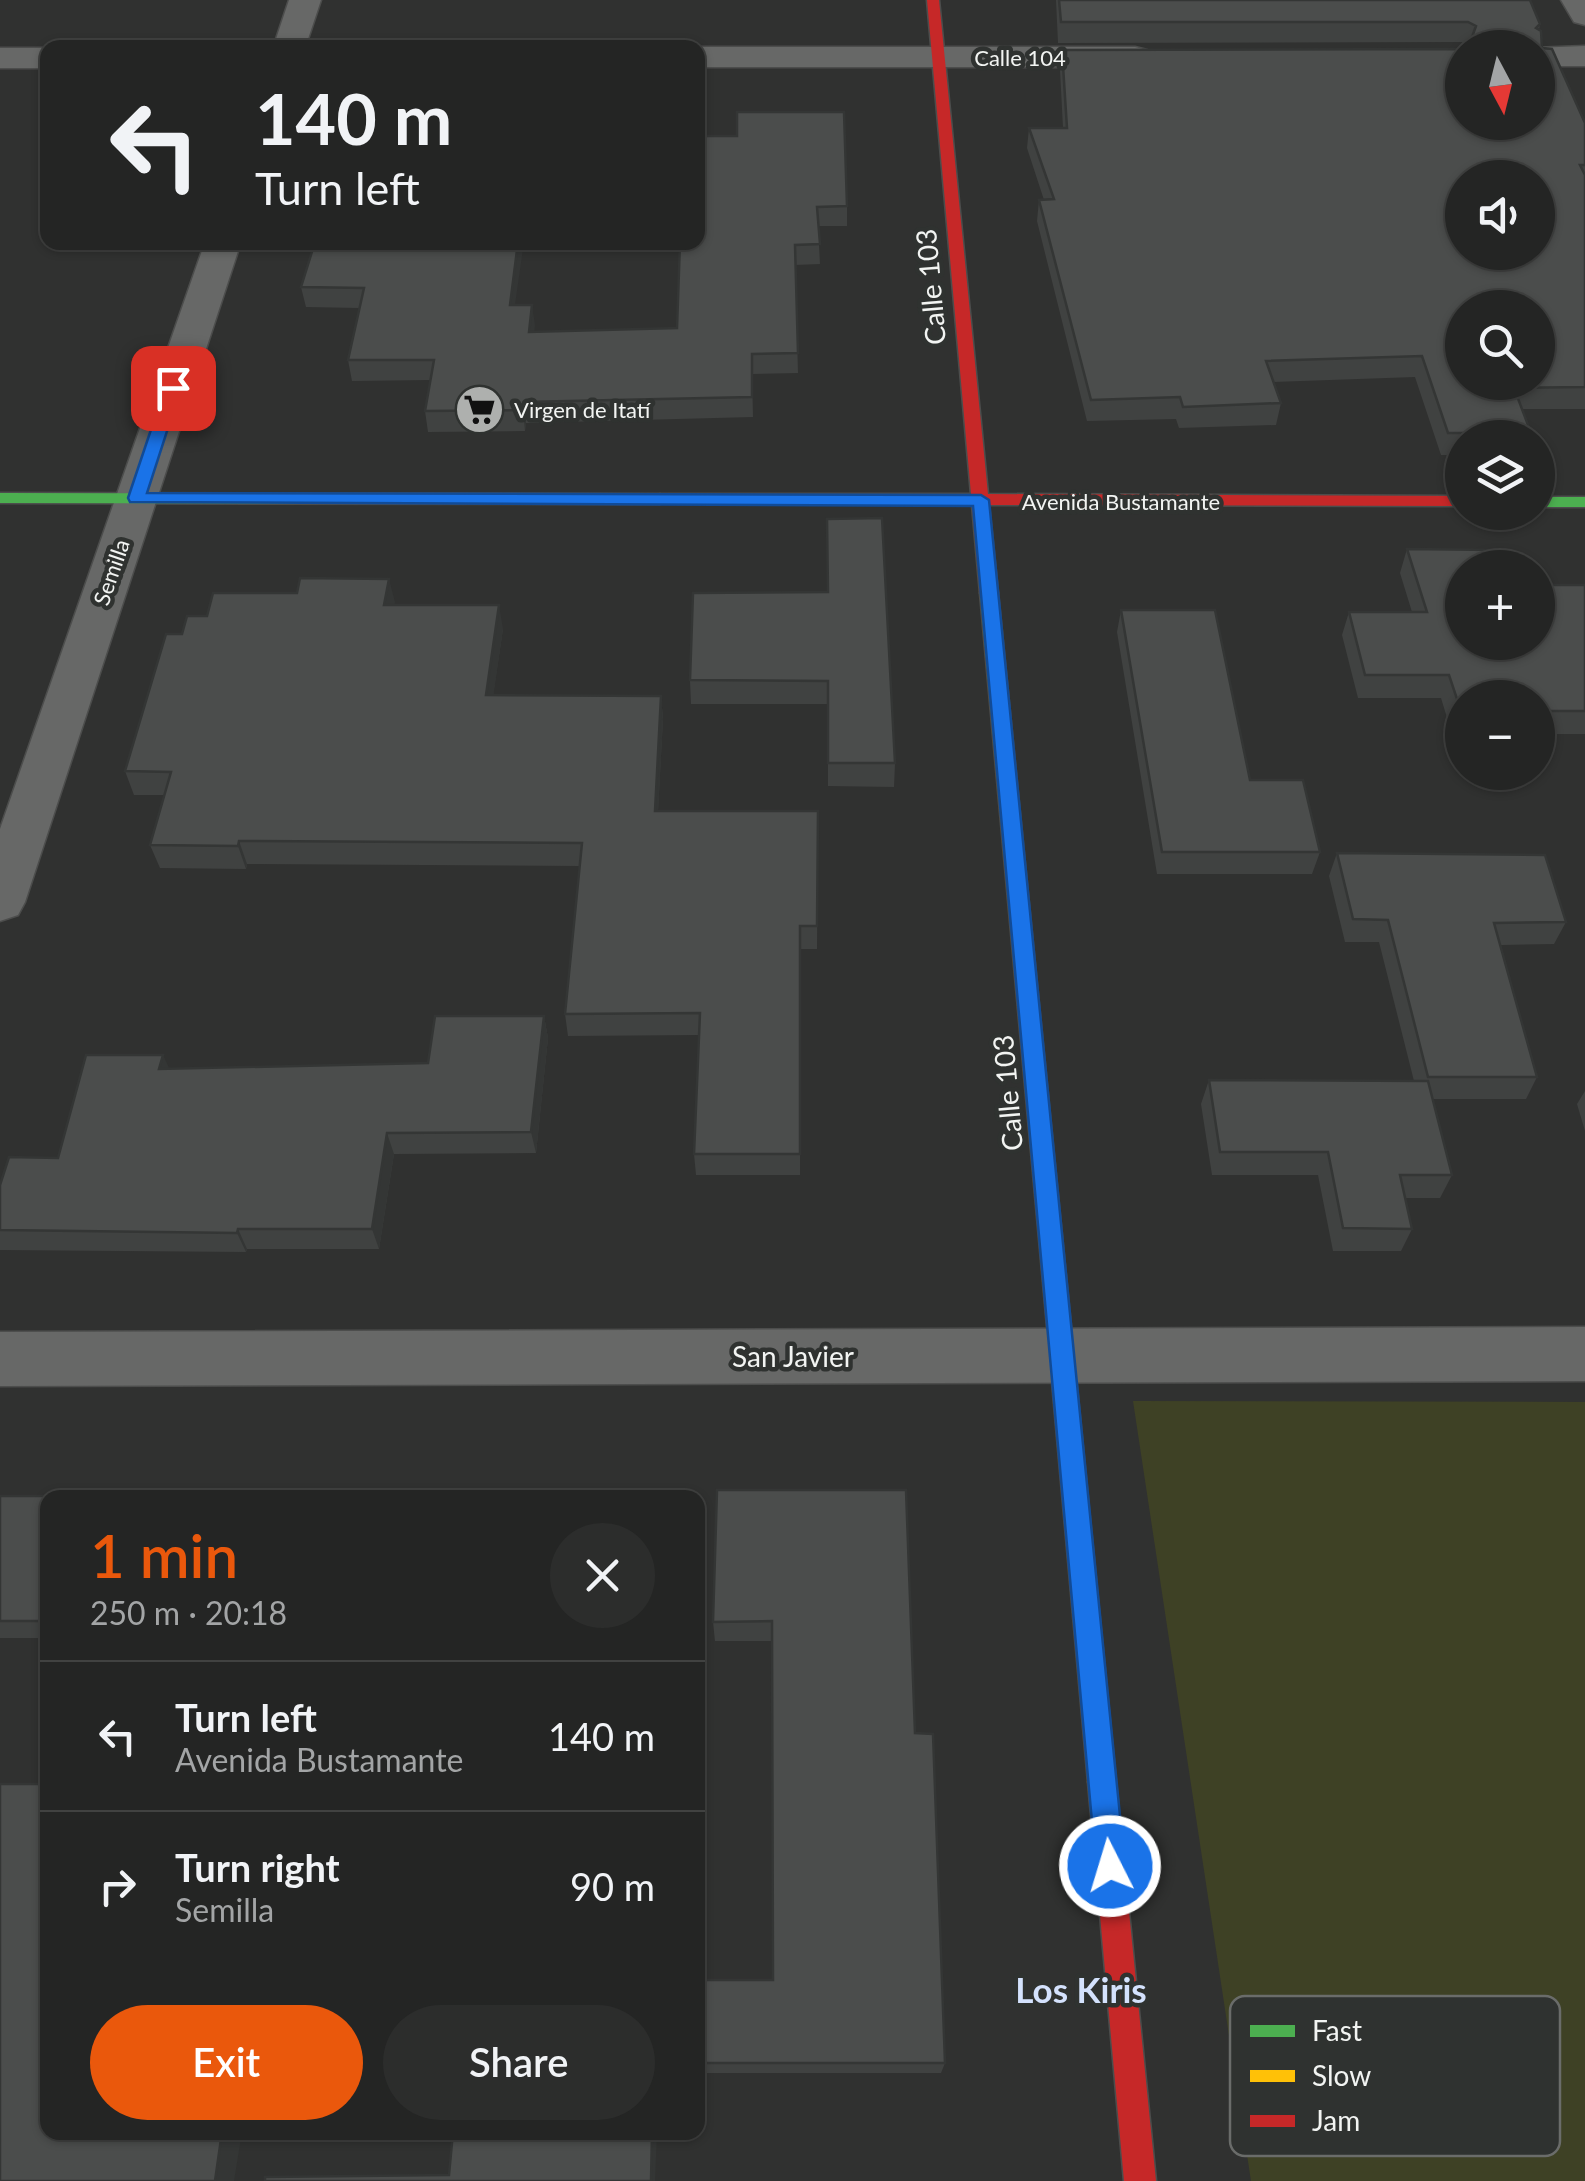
<!DOCTYPE html>
<meta charset="utf-8">
<style>
:root{--surface:#242524;--page:#2c2d2c;--text:#f1f3f6;--muted:#a3a5a6;--line:#414241;--accent:#ea580c}
body{margin:0;font-family:Lato,sans-serif;background:var(--page);color:var(--text);height:100vh;display:flex;flex-direction:column;font-size:38px;white-space:nowrap}
*{box-sizing:border-box;margin:0}
p{font-size:32px;color:var(--muted)}
.icon{flex:none;width:55px;height:55px;fill:none;stroke:currentColor;stroke-width:2;stroke-linecap:round;stroke-linejoin:round}
.map{position:relative;flex:1;overflow:hidden}
.details{position:absolute;left:40px;top:1490px;width:665px;height:650px;display:flex;flex-direction:column;background:var(--surface);border-radius:20px;box-shadow:0 2px 8px #0004,0 0 0 2px var(--line)}
.details>*{flex:none}
.top-card{position:absolute;left:40px;top:40px;width:665px;height:210px;border-radius:20px;box-shadow:0 2px 8px #0004,0 0 0 2px var(--line);background:#242524;color:var(--text);overflow:hidden}
.needle{width:65px;rotate:173deg}
.controls{position:absolute;left:1445px;top:30px;display:grid;gap:20px}
.controls a{display:grid;place-items:center;width:110px;height:110px;border-radius:50%;background:var(--surface);box-shadow:0 2px 8px #0004,0 0 0 2px var(--line);font-size:50px}
.pin{position:absolute;display:grid;place-items:center;width:85px;height:85px;color:#fff;margin:-42px;border-radius:20px;box-shadow:0 5px 15px #0006}
.me{position:absolute;width:110px;margin:-55px;rotate:355deg;stroke-linejoin:round;filter:drop-shadow(0 0 8px #0008)}
.turn{display:flex;align-items:center;gap:35px;height:210px;padding:0 50px;font-size:45px}
.turn .icon{width:130px;height:130px;stroke-width:2.5}
.turn b{display:block;font-size:70px;line-height:85px}
.round{display:grid;place-items:center;flex:none;width:105px;height:105px;border-radius:52px;background:var(--page)}
.head{display:flex;align-items:center;justify-content:space-between;height:170px;padding:0 50px}
h1{font-size:60px;font-weight:600;line-height:75px;color:var(--accent)}
.primary-button{display:flex;gap:20px;margin-top:auto;padding:20px 50px}
.primary-button a{flex:1;height:115px;border-radius:60px;background:var(--accent);color:#fff;font-size:40px;font-weight:600;line-height:115px;text-align:center}
.primary-button a+a{background:var(--page);color:var(--text)}
ul{padding:0;list-style:none}
li{display:flex;align-items:center;gap:30px;height:150px;padding:0 50px;border-top:2px solid var(--line)}
li div{flex:1}
li b{display:block;font-size:38px}
li em{font-style:normal}
.map>svg:first-child{display:block}
</style>
<div class="map">
<svg width="1585" height="2181" viewBox="0 0 1585 2181">
<rect width="100%" height="100%" fill="#303130"/>
<path fill="#3e4125" d="M1133,1401L1585,1402V2181H1251Z"/>
<g fill="none" stroke-linecap="round" stroke-linejoin="round">
<defs>
<path id="street" d="M289,0H321L305,48H273Z
M1561,0H1585V25L1574,22Z
M1585,46V66H1538V48H1533Z
M698,47H1135L1147,50L1151,57L1147,64L1135,67H698Z
M0,48H48V68H0Z
M205,242H241L25,902L18,915L0,921V829Z
M1585,1327V1381L0,1386V1332Z"/>
<path id="fast" d="M0,493L660,494L669,499L660,504L0,503Z
M1538,497H1585V507H1538Z
M989,587L998,593L1072,1337L1069,1345L1060,1348L1051,1345L1048,1337L980,593Z"/>
<path id="slow" d="M1060,1326L1069,1329L1072,1337L1116,1782L1112,1792L1102,1796L1092,1792L1088,1782L1048,1337L1051,1329Z"/>
<path id="jam" d="M927,0H939L988,494L1462,496V506L989,505L998,593L989,599L980,593L972,505L654,503L651,499L660,494H971Z
M1102,1768L1112,1772L1116,1782L1156,2181H1124L1088,1782L1092,1772Z"/>
</defs>
<use href="#street" stroke="#4c4d4c" stroke-width="3"/>
<use href="#fast" stroke="#4c4d4c" stroke-width="3"/>
<use href="#slow" stroke="#4c4d4c" stroke-width="3"/>
<use href="#jam" stroke="#4c4d4c" stroke-width="3"/>
<use href="#street" fill="#676867" fill-rule="evenodd"/>
<use href="#fast" fill="#4caf50" fill-rule="evenodd"/>
<use href="#slow" fill="#ffc107" fill-rule="evenodd"/>
<use href="#jam" fill="#c62828" fill-rule="evenodd"/>
</g>
<path fill="#404241" d="M1056,0H1530L1540,24L1539,30L1542,48L1585,123V409H1522L1531,433L1529,438H1462V455H1441L1415,377L1273,382L1281,403L1276,425L1179,428L1176,419L1087,421L1037,221L1039,200H1044L1027,148L1029,128H1063L1060,70L1062,50L1462,122L1469,46L1462,42L1058,43Z
M698,136L847,206V226H818L820,264L795,265L798,373L752,374L753,417L526,423L525,431L428,432L425,411L430,380L352,381L348,360L359,308L306,307L301,287L315,242L515,305H532L534,332L677,328Z
M1407,549L1462,642L1585,585V734H1538V698H1462V734H1452L1441,698H1358L1342,635L1349,612H1412L1400,573Z
M389,579L394,605L503,629L493,695L661,696L663,719L658,811H818L817,949H800V1175H696L694,1154L699,1035L568,1036L565,1014L580,866L247,864L246,869L160,868L150,845L164,795H134L125,771L182,634L207,616L297,593Z
M827,592L895,763L894,787L828,786V704H691L690,680Z
M1121,610L1250,780L1320,852L1312,874H1157L1117,632Z
M1337,853L1566,922L1554,944L1501,945L1537,1077L1526,1099H1433L1452,1175L1440,1198H1405L1412,1229L1401,1251H1333L1318,1175H1212L1201,1104L1209,1080L1414,1081L1379,942H1345L1329,876Z
M544,1016L548,1038L536,1153L394,1154L379,1249H247L246,1252L0,1250V1185L58,1158L169,1069L428,1063Z
M1585,1091V1131L1577,1104Z
M717,1490L915,1733L945,2063L941,2073H698V1980H773L772,1641H715L713,1622Z
M0,1496H172L173,1498H48V1638H0Z"/>
<path fill="#343635" d="M518,242H524L512,326L510,305Z
M532,305L535,325L532,352L529,332Z
M524,402L526,423L525,431L523,410Z
M389,579L395,602L390,629L384,605Z
M499,605L503,629L490,719L486,695Z
M661,696L663,719L657,834L655,811Z
M239,841L247,864L246,869L238,846Z
M544,1016L548,1038L536,1153L531,1132Z
M163,1055L173,1076L159,1069Z
M387,1133L394,1154L379,1249L372,1229Z
M238,1229L247,1249L246,1252L237,1233Z
M222,2132H242L234,2181H215Z
M652,2132H657L655,2181H651Z"/>
<path fill="#4b4d4c" stroke="#343635" stroke-width="2.5" fill-rule="evenodd" d="M1059,0H1530L1540,24L1536,28L1541,31L1542,48L1552,49L1585,123V165H1580L1585,175V387L1514,388L1531,433H1448L1422,356L1266,361L1281,403L1183,407L1180,397L1091,400L1039,200L1054,199L1029,128H1067L1062,50L1462,49V122H1538V48H1468L1476,26L1468,22H1061ZM1462,178H1538V252H1462ZM1462,308H1538V382H1462Z
M737,112H844L847,206L817,207L820,244L795,245L798,353L752,354V397L524,402L523,410L425,411L434,360H348L364,288L301,287L315,242H518L510,305H532L529,332L677,328L680,242H698V136H737Z
M882,518L895,763H828V681L690,680L693,593L828,592L827,519Z
M1407,549L1494,550L1500,568H1462V642H1538V585H1585V711H1538V698H1462V711H1461L1449,675H1365L1349,612H1427Z
M300,578L389,579L384,605H499L486,695L661,696L655,811H818L817,926H800V1154H694L700,1013L565,1014L582,843L239,841L238,846L150,845L171,772L125,771L166,634H182L187,616H207L213,593H297Z
M1121,610H1215L1250,780H1303L1320,852H1162Z
M1337,853L1545,855L1566,922L1494,923L1537,1077H1428L1388,920L1353,919Z
M435,1016H544L531,1132L387,1133L372,1229H238L237,1233L0,1230V1185L9,1157L58,1158L86,1055H163L159,1069L428,1063Z
M1209,1080L1428,1081L1452,1175H1400L1412,1229L1343,1228L1328,1152H1220Z
M717,1490H906L915,1733L933,1734L945,2063H698V1980H773L772,1621L713,1622Z
M0,1496H172V1498H48V1621H0Z
M0,1784H48V2132H222L215,2181H0Z
M453,2132H652L651,2181H265V2177L449,2175Z"/>
<path fill="#1a73e8" stroke="#114b97" stroke-width="2.5" d="M173,384L181,388L147,493L981,495L989,500L1125,1866L1121,1877L1110,1881L1100,1877L1096,1866L973,506L130,502L128,498L165,388Z"/>
<defs>
<symbol id="supermarket-disc" viewBox="-11 -11 22 22"><circle r="9.5" fill="#aeb0ae" stroke="#2f3230"/><path d="M-6-5.5h2.5l.6 2H6L4.5 2H-2.5L-4.4-4H-6ZM-1.5 3.2a1.3 1.3 0 1 0 .1 0ZM3 3.2a1.3 1.3 0 1 0 .1 0Z" fill="#111"/></symbol>
</defs>
<g fill-rule="evenodd">
<use href="#supermarket-disc" x="452" y="382" width="55" height="55"/>
</g>
<g text-anchor="middle" dominant-baseline="central" stroke-width="9" stroke-linejoin="round" paint-order="stroke">
<g font-size="22" fill="#f2f4f2" stroke="#2f3230">
<text x="1020" y="57">Calle 104</text>
<text x="1121" y="501">Avenida Bustamante</text>
<text transform="translate(111 572) rotate(-71)">Semilla</text>
</g>
<g font-size="22" fill="#f2f4f2" stroke="#2f3230" text-anchor="start">
<text x="514" y="409">Virgen de Itatí</text>
</g>
<g font-size="28" fill="#f2f4f2" stroke="#2f3230">
<text transform="translate(930 287) rotate(-95)">Calle 103</text>
<text transform="translate(1007 1093) rotate(-95)">Calle 103</text>
<text x="793" y="1356">San Javier</text>
</g>
<g font-size="35" font-weight="bold" fill="#d4e2fd" stroke="#2f3230">
<text x="1081" y="1989">Los Kiris</text>
</g>
</g>
<rect x="1230" y="1996" width="330" height="160" rx="15" fill="#2f3230" stroke="#6a6c6a" stroke-width="2.5"/>
<rect x="1250" y="2025" width="45" height="12" fill="#4caf50"/>
<rect x="1250" y="2070" width="45" height="12" fill="#ffc107"/>
<rect x="1250" y="2115" width="45" height="12" fill="#c62828"/>
<g font-size="28" fill="#f2f4f2">
<text x="1312" y="2041">Fast</text>
<text x="1312" y="2086">Slow</text>
<text x="1312" y="2131">Jam</text>
</g>
</svg>
<div class="controls">
<a><svg class="needle" viewBox="-14 -14 28 28"><path d="M0-13l5 13h-10z" fill="#e53935"/><path d="M0 13l5-13h-10z" fill="#a3a5a6"/></svg></a>
<a><svg class="icon" aria-label="sound" viewBox="0 0 24 24"><path d="M4 9h4l5-4v14l-5-4H4zM17 9q2 3 0 6"/></svg></a>
<a><svg class="icon" aria-label="search" viewBox="0 0 24 24"><circle cx="10" cy="10" r="6"/><path d="M15 15l6 6"/></svg></a>
<a><svg class="icon" aria-label="layers" viewBox="0 0 24 24"><path d="M12 4l9 5-9 5-9-5zM3 14l9 5 9-5"/></svg></a>
<a>+</a>
<a>−</a>
</div>
<div class="pin" style="left:173px;top:388px;background:#d93025"><svg class="icon" aria-label="arrive" viewBox="0 0 24 24"><path d="M6 21V4h12l-3 4 3 4H6"/></svg></div>
<svg class="me" style="left:1110px;top:1866px" viewBox="-20 -20 40 40"><circle r="17" fill="#1a73e8" stroke="#fff" stroke-width="3"/><path d="M0-11L8 9 0 5-8 9z" fill="#fff"/></svg>
<div class="top-card">
<div class="turn"><svg class="icon" aria-label="left" viewBox="0 0 24 24"><path d="M17 20v-9H6M10 6l-5 5 5 5"/></svg><div><b>140 m</b>Turn left</div></div>
</div>
<section class="details">
<div class="head"><div><h1>1 min</h1><p>250 m · 20:18</p></div><a class="round"><svg class="icon" aria-label="close" viewBox="0 0 24 24"><path d="M6 6l12 12M18 6L6 18"/></svg></a></div>
<ul>
<li><svg class="icon" aria-label="left" viewBox="0 0 24 24"><path d="M17 20v-9H6M10 6l-5 5 5 5"/></svg><div><b>Turn left</b><p>Avenida Bustamante</p></div><em>140 m</em></li>
<li><svg class="icon" aria-label="right" viewBox="0 0 24 24"><path d="M7 20v-9h11M14 6l5 5-5 5"/></svg><div><b>Turn right</b><p>Semilla</p></div><em>90 m</em></li>
</ul>
<div class="primary-button"><a>Exit</a><a>Share</a></div>
</section>
</div>
